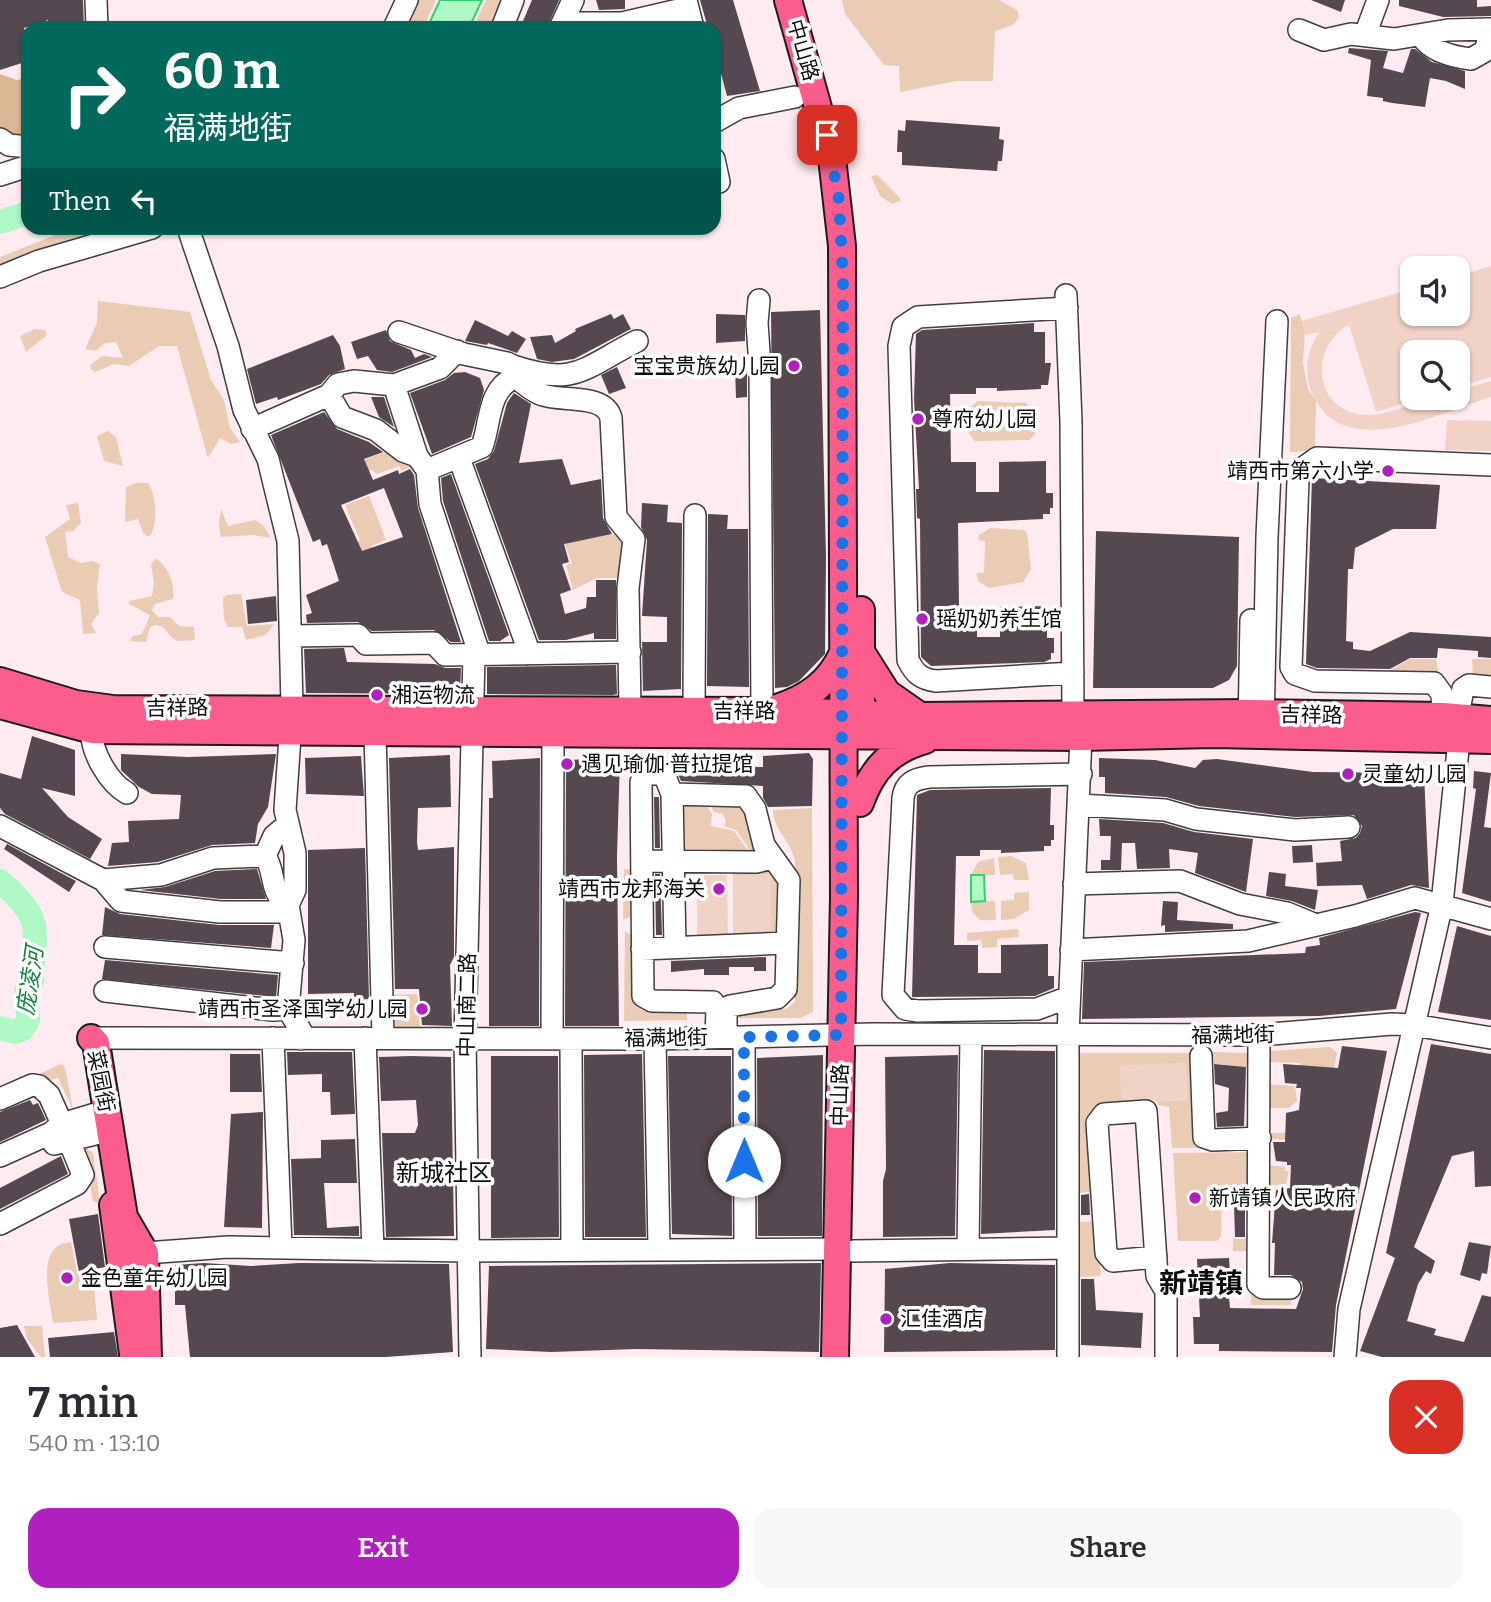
<!DOCTYPE html>
<meta charset="utf-8">
<style>
:root{--surface:#fff;--page:#f7f7f7;--text:#2b2b33;--muted:#7c7c81;--accent:#af20bf}
body{margin:0;font-family:Bitter,"Noto Sans SC",serif;background:var(--page);color:var(--text);height:100vh;display:flex;flex-direction:column;font-size:26px;white-space:nowrap}
*{box-sizing:border-box;margin:0}
p{font-size:23px;color:var(--muted)}
.icon{flex:none;width:38px;height:38px;fill:none;stroke:currentColor;stroke-width:2;stroke-linecap:round;stroke-linejoin:round}
.map{position:relative;height:1357px;overflow:hidden}
.sheet{display:flex;flex-direction:column;background:var(--surface);flex:1}
.sheet>*{flex:none}
.top-card{position:absolute;left:21px;top:21px;width:700px;height:214px;border-radius:21px;box-shadow:0 2px 5px #0004;background:#00695c;color:#fff;overflow:hidden}
.controls{position:absolute;left:1400px;top:256px;display:grid;gap:14px}
.controls a{display:grid;place-items:center;width:70px;height:70px;border-radius:14px;background:var(--surface);box-shadow:0 2px 5px #0004;font-size:35px}
.pin{position:absolute;display:grid;place-items:center;width:60px;height:60px;color:#fff;margin:-30px;border-radius:14px;box-shadow:0 4px 10px #0006}
.me{position:absolute;width:77px;margin:-38px;rotate:0deg;stroke-linejoin:round;filter:drop-shadow(0 0 5px #0008)}
.turn{display:flex;align-items:center;gap:24px;height:147px;padding:0 28px;font-size:32px}
.turn .icon{width:91px;height:91px;stroke-width:2.5}
.turn b{display:block;font-size:49px;line-height:60px}
.then{display:flex;align-items:center;height:66px;padding:0 28px;background:#0003;gap:14px;font-size:26px}
.round{display:grid;place-items:center;flex:none;width:74px;height:74px;border-radius:21px;background:var(--page)}
.overview{display:flex;align-items:center;justify-content:space-between;height:119px;padding:0 28px}
h1{font-size:42px;font-weight:600;line-height:52px}
.action{display:flex;gap:14px;margin-top:auto;padding:14px 28px}
.action a{flex:1;height:80px;border-radius:21px;background:var(--accent);color:#fff;font-size:28px;font-weight:600;line-height:80px;text-align:center}
.action a+a{background:var(--page);color:var(--text)}
.map>svg:first-child{display:block}
</style>
<div class="map">
<svg width="1491" height="1357" viewBox="0 0 1491 1357">
<rect width="100%" height="100%" fill="#ffebf0"/>
<path fill="#eacbb4" d="M412,0H436L423,28H398Z
M486,0H501L488,28H473Z
M842,0H999L1017,10L1019,17L1013,25L995,31L993,81H956L900,92L899,66L884,65L845,14Z
M877,175L900,198V201L892,204L880,196L871,176Z
M73,228H122L0,268V257Z
M98,301L190,312L211,380L224,400L230,428L240,442L231,444L220,438L208,458L177,346H159L129,366L114,364L95,372L91,369L90,365L102,356L123,358L116,342L105,343L96,351L85,349L97,323Z
M1300,314L1305,332L1303,363L1308,389L1316,401L1315,451L1290,452L1291,318Z
M35,329L46,330V336L26,352L20,336Z
M978,401L1026,403L1035,413V434L1029,440L975,441L968,432L969,408Z
M108,431L116,437L123,466L104,461L97,436Z
M394,448L418,464L401,471L399,466L377,474L372,470L364,471L356,463Z
M136,483H148C156,494 159,525 149,537L143,533L138,519L125,522L126,487Z
M369,496L386,540L371,546L374,555L360,560L355,543L360,540L345,505Z
M78,503L81,523L73,531L65,532L68,557L81,563L92,561L100,564L97,587L99,613L91,624L96,633L83,634L80,600L62,592L45,537L70,519L66,505Z
M221,509L228,526L255,520L263,525L271,538L252,535L221,537L219,524Z
M990,528L1024,530L1027,533L1031,569L1023,582L989,588L979,582L976,573H984L985,541L978,540L979,535Z
M623,533L627,536L622,578H597L573,590L566,565L572,563L564,542Z
M156,558C169,568 175,583 173,599L155,604L152,610L158,617H170L179,626L194,627L195,640L177,641C166,635 165,620 150,627L146,642L130,641L133,636L142,634L150,615L129,604V601L152,596L154,583L151,564Z
M241,594L247,626L274,624L266,635L246,640L242,627H228L224,619L223,598L227,595Z
M1410,659H1436L1438,671L1436,674L1377,678Z
M1472,659H1491V680L1473,678Z
M688,804L706,805L712,814L711,826L734,831L749,852L683,856V809Z
M710,805H739L746,809L762,852L752,853L736,830L724,826L726,821L723,814L714,812Z
M812,808L813,1012L801,1018H729L733,1009H786L795,1002V861C791,841 774,831 773,810Z
M1011,856L1026,863L1029,880H1014L1013,874L1000,875L998,857Z
M994,858L995,875H971L978,862Z
M770,866L780,874L779,936L735,940L771,875H733V869Z
M628,869L633,871L632,917L623,919L624,870Z
M1029,892V910L1014,919L1001,920V901L1014,900V893Z
M995,901L996,920H980L972,912L971,902Z
M1018,929L1019,937L997,939V947L982,948L981,940L967,941V933Z
M625,931L633,936L636,1006L643,1011L687,1009V1020L624,1021Z
M417,994L420,1029L392,1030L390,995Z
M1330,1047L1337,1053L1321,1142L1271,1139L1270,1158L1265,1159L1266,1133L1316,1132L1300,1063L1266,1062L1269,1051Z
M1207,1052L1251,1053L1253,1129H1245L1249,1105L1246,1104L1248,1067L1207,1063Z
M1075,1053H1194L1197,1138L1253,1147L1172,1148L1169,1107L1158,1105L1157,1101L1187,1100L1186,1064L1132,1106L1092,1111L1094,1191L1079,1193Z
M61,1064L65,1067L73,1110L58,1078L0,1092Z
M1266,1084L1295,1086L1297,1101L1289,1108H1266Z
M82,1145L93,1153L100,1204L93,1201Z
M1254,1152L1253,1201H1222L1221,1236L1217,1241H1178L1173,1153Z
M1265,1165L1285,1167V1171H1289L1286,1184L1264,1186Z
M1097,1221L1101,1276L1079,1277L1078,1222Z
M1233,1239H1253L1255,1287L1292,1291L1291,1305H1251L1250,1251H1233Z
M71,1242L77,1273L83,1276L93,1274L97,1320L53,1323C50,1299 34,1244 71,1242Z
M24,1326H42L45,1357H41L27,1339Z"/>
<path fill="#dbb692" d="M0,74L17,80L28,78V144L0,130Z"/>
<path fill="#f1d2c6" d="M1491,266V377L1458,387V352H1412V397H1423L1376,412L1349,325C1311,344 1312,405 1358,414C1382,419 1408,404 1431,398C1439,396 1449,397 1458,397V390L1491,381V397C1439,413 1342,464 1312,393C1303,373 1307,350 1319,332L1305,335L1301,321L1412,289V313H1458V276Z
M1447,420L1491,421V451L1445,450Z
M771,874V936L733,937V875Z
M697,875H727L728,935H697Z
M1186,1063L1187,1100L1121,1103L1120,1065Z"/>
<path fill="#aef8c5" stroke="#33d169" stroke-width="2" d="M440,0H482L469,28H427Z
M971,875H984L985,901L971,902Z"/>
<g fill="none" stroke-linecap="round" stroke-linejoin="round">
<path stroke="#aef8c5" stroke-width="24" d="M0,222L28,213
M0,881C46,921 34,927 32,983C18,995 30,1004 28,1020L23,1029L15,1032L0,1028"/>
</g>
<path fill="#554850" fill-rule="evenodd" d="M0,0H83L84,28H68L69,21L49,24L48,20L24,28L28,40V61L0,70Z
M532,0H559L547,28H520Z
M596,0H625V9L599,10Z
M700,0H733L760,91L727,96L714,47V28H708Z
M1311,0H1345L1341,12Z
M1399,0H1477V7L1491,6V16L1443,17L1399,6Z
M1349,48L1388,51L1383,68L1403,73L1411,49H1415L1432,62L1465,71V89L1446,81L1430,78L1425,107L1392,103L1383,101V98L1367,96L1371,60L1348,53Z
M906,120L1000,127L999,139L1004,140L1002,161H998L997,171L902,165V152H897L898,130L905,131Z
M820,310L826,557L825,654L799,681L787,687L775,688L771,312Z
M611,314L614,319L623,314L631,329L574,359L552,362L537,359L530,337L552,335L555,343L576,331L575,329Z
M716,314L745,315V341L716,343Z
M475,320L508,336L512,331L526,339L517,353L488,343L487,345L465,341Z
M1034,323V332H1045V363H1051L1048,385H1041V389L997,391V388H976V394H950L951,462H976V492H999V462L1046,461V493H1053V508H1050V514H1043V519L958,523L959,607H977V637H1000V607L1047,606V638H1054V653H1051V659L1044,662L931,666L921,657L920,519L917,518L916,489H919L914,399L916,334L922,330Z
M386,330L390,341L411,350L415,358L424,354L432,357L392,372L377,370L368,356L357,359L351,342Z
M333,335L340,346L345,369L329,375L321,384L278,400L277,397L256,404L247,369Z
M617,367L626,388L609,394L601,375Z
M747,367V397L736,398L735,368Z
M465,372L480,378L484,390L471,437L432,454L410,393L445,380L454,373Z
M514,393L531,404L519,463L562,459L571,485L601,479L603,518L612,534L564,544L569,562L562,564L571,590L560,594L565,614L586,608L587,597H596V580H616V639H594V633L566,640H539L475,464L488,459L494,451L507,403Z
M371,397H384L394,427L379,417Z
M324,412L337,429L369,442L383,452L364,459L373,480L398,470L399,474L410,469L414,475L418,508L461,642H451L434,630L372,631L358,622L307,623L306,615L312,613L306,595L339,581L327,544L322,546L320,539L313,542L271,435ZM384,488L403,537L362,551L341,505Z
M451,474L509,635L500,641H489L443,501L441,478Z
M1312,478L1440,485L1436,529H1393L1355,548L1353,569H1348L1346,641L1353,642V649L1370,651L1410,632L1491,637V658L1478,657V651L1438,648L1437,658H1410L1390,669L1317,668L1306,664Z
M642,503L668,505L667,522L682,523L681,689L643,691L642,642H667V617L642,616L647,540L641,527Z
M708,514L728,515L727,529H748L749,687L707,686Z
M1096,531L1239,537L1237,666L1229,680L1213,688H1093Z
M276,596L277,621L248,624L246,600Z
M344,648L347,662L435,664L445,668H461L460,694L306,693L304,649Z
M616,665L617,694L613,695L487,694V667Z
M32,736L75,750V796L42,788L68,817L102,839L90,859L5,814L0,808V773L21,779Z
M809,753L813,759L812,806L768,807L763,798V786L681,781L674,766L763,767V756Z
M121,754L188,757L276,754L268,807L258,824L255,843L212,845L158,862L108,866L112,843L129,842L128,821L179,819L181,795L152,794L139,787L121,770Z
M450,755L451,807L418,808L417,842L418,850L454,847V957L450,965L452,1026L422,1025L419,989H395L389,758Z
M361,756L364,796L306,794L305,758Z
M540,758L539,1026H489V798H493L492,761Z
M620,758L617,856L619,1026H565L566,760Z
M1099,758L1155,760L1195,768L1203,760L1217,759L1313,772L1424,773L1429,888L1411,885L1367,899L1362,885L1317,886L1316,863L1342,861L1340,841L1356,838L1360,833L1362,826L1354,815L1295,817L1199,806L1166,797L1105,793V777H1099Z
M1474,771L1491,773L1484,827L1491,828V902L1462,893L1476,789L1473,788Z
M1051,788L1050,825H1054V840H1051V846H1044V851L1001,853V850H980V856H956L954,945H978V973H1001V945L1048,944V976H1054V988L1035,996L912,997L917,795L930,790Z
M654,797H659L660,848H655Z
M1099,819L1163,823L1194,832L1253,839L1246,892L1195,873L1198,853L1169,849L1170,868L1137,869L1135,843H1122L1121,870H1101V860H1110L1111,836H1100Z
M7,844L76,881L69,892L4,849Z
M1312,845L1313,862L1293,863L1292,846Z
M365,848L369,999L354,1000V993L308,994V850Z
M257,869L266,899H221L140,890L165,887L215,871Z
M1269,872L1286,874L1285,886L1318,890L1315,910L1292,901L1266,896Z
M655,874H660L662,935H656Z
M1163,901L1178,902L1177,920L1233,924V929L1165,932V925L1161,926Z
M105,907L120,914L219,925H274L271,948L102,935Z
M1415,912L1421,913L1396,1009L1319,1016L1082,1019L1084,962L1305,953L1306,947L1320,945L1319,938Z
M1457,926L1491,936V1020L1438,1012Z
M766,957V971H754V967H729V975H704V969L671,972V961Z
M105,960L278,975L276,997L102,979Z
M1431,1044L1491,1054V1186L1475,1187L1474,1151L1452,1156L1414,1247L1435,1261L1431,1274L1426,1271L1418,1284L1407,1321L1436,1329L1434,1335L1464,1342L1482,1295L1491,1297V1357H1382L1360,1351L1395,1258L1386,1253Z
M1342,1046L1387,1051L1336,1305L1332,1352L1219,1351V1344H1194L1193,1317H1200L1197,1259L1229,1258L1230,1272L1217,1273L1218,1297H1229L1230,1308L1296,1309L1303,1289L1302,1282L1291,1275H1274L1275,1243H1272L1276,1190L1290,1188L1291,1165H1287V1162L1276,1161L1273,1142H1285L1286,1113L1299,1110L1301,1088H1296L1297,1084L1285,1083L1283,1064L1338,1068Z
M984,1050L1055,1051V1230L981,1234Z
M287,1052H352L355,1114L331,1115L330,1092H322V1074L288,1075Z
M230,1054H260L262,1092H230Z
M642,1054L646,1237H585L584,1055Z
M823,1055L822,1236H758L757,1058Z
M958,1055L955,1236L883,1237V1181L886,1169L885,1057Z
M411,1056L451,1057L454,1236L386,1237L382,1133H415L418,1125L416,1100L381,1101L379,1057Z
M491,1056H558L559,1237L491,1238Z
M668,1056H731L732,1236L672,1234Z
M1214,1064L1246,1067L1244,1126L1217,1127L1216,1113L1228,1111L1229,1088L1215,1084Z
M30,1100L33,1105L38,1103L46,1120L0,1142V1112Z
M263,1112L262,1228L224,1227L231,1114Z
M355,1139L357,1183H324L327,1228L359,1226V1236L294,1235L291,1159L321,1158V1140Z
M61,1156L68,1174L0,1209V1188Z
M1089,1194L1090,1215H1081V1195Z
M1234,1204H1245V1237H1235Z
M98,1214L105,1267L79,1272L69,1219Z
M1469,1242L1491,1246L1487,1274L1482,1273L1480,1281L1460,1275Z
M204,1263L251,1266L299,1263L449,1264L453,1352L386,1357H190L185,1305H175V1265Z
M821,1263L819,1352L636,1349L551,1352L486,1349L489,1266Z
M950,1263L1055,1265V1350L884,1352L885,1269Z
M1081,1279H1094L1096,1310L1143,1313L1141,1348L1081,1345Z
M17,1325L35,1357H0V1328Z
M114,1332L118,1357H50L48,1338Z"/>
<g fill="none" stroke-linecap="round" stroke-linejoin="round">
<defs>
<path id="minor" d="M96,0L97,28
M686,0L693,28
M560,27L571,23H622L687,8
M394,28L407,0
M502,28L513,0
M560,28L573,0
M1299,30L1324,40L1351,34L1394,39L1448,30L1491,29
M1365,35L1378,0
M1422,37C1432,52 1454,57 1471,59L1485,51L1490,34L1488,29
M714,122L739,108L795,97
M0,139L9,145L28,147
M714,159L719,182
M0,175L28,166
M188,228L228,346L244,410L268,459L288,541L292,707L285,810L295,853V890L288,905L294,940L288,1009L301,1031V1039
M0,277L39,261L152,228
M1066,295L1071,422L1073,713
M759,300L757,323L760,366L762,711
M1067,308L918,317L903,327L899,346L908,660C915,674 921,679 936,681L1073,673
M399,332L464,354L507,363L513,366L515,377
M513,366C576,387 583,368 637,341
M394,385L440,368L457,351
M329,395L342,417L376,430L403,451L417,456
M252,429L329,395L338,384L354,381L394,385L417,456L427,470L482,447C491,422 487,390 515,377C524,383 532,392 543,395C562,402 605,393 611,418L616,517L634,539L628,588L630,711
M459,458L527,646V654
M427,470L430,504L479,653
M292,636L358,635L366,644L434,643L445,655L630,652
M694,711L695,515
M1443,716L1442,694L1434,683L1315,681L1295,674L1291,667L1298,480L1300,470L1317,458L1491,465
M1458,716L1463,689L1469,685L1491,687
M1249,728L1251,620
M1263,729L1267,537L1277,321
M92,730C90,751 109,783 127,793
M375,733L383,1038
M672,794L675,947
M1080,805L1165,810L1196,819L1295,830L1349,827
M287,825L274,836L265,856C276,872 269,893 288,905
M0,826L103,880L161,875L213,858L265,856
M642,861L756,862L773,858
M103,880L121,901L220,912H289
M1074,884L1180,881L1240,904L1287,913L1316,925
M105,947L293,963
M642,949L786,943
M1071,950L1248,941L1355,916L1415,898L1491,919
M105,991L273,1010L288,1009
M1069,997L1037,1009L918,1011L905,1009L893,995L903,798C905,783 914,779 929,777L1081,774
M1259,1035L1258,1284L1263,1288H1290
M716,1037L717,1009L713,1002L652,1001L643,996L641,782L646,774H664L672,794L746,796L755,809L764,845L789,880L786,989L777,998L730,1006L726,1014V1037
M744,1037L745,1249
M91,1038L655,1039L873,1034L1259,1035L1392,1024L1413,1025L1491,1038
M273,1038L281,1247
M365,1038L373,1250
M552,1039L553,734
M571,1039L572,1249
M655,1039L659,1248
M1201,1056L1204,1137L1213,1140L1260,1138
M0,1099L32,1085L39,1086L49,1095L62,1124L59,1135L72,1148L83,1175L77,1184L0,1224
M54,1144L99,1133
M0,1156L51,1133L62,1124L95,1114
M968,1249L971,1035
M853,1251L1067,1248
M145,1253L228,1247L467,1251L837,1249
M1156,1257L1113,1261L1106,1253L1097,1123L1104,1114L1146,1111L1157,1276L1166,1291V1357
M470,1357L465,1040L474,654
M1068,1357V1034L1081,737
M1345,1357L1349,1309L1442,904L1459,740"/>
<path id="major" d="M788,0L832,158L842,246L844,897L835,1357
M863,655L887,693L920,716
M0,681L76,704L113,709L781,711L920,716L1248,713L1443,716L1491,720
M861,701V610
M0,705L92,730L1081,737L1214,734L1491,740
M777,708C808,698 829,683 843,653
M860,803C872,769 890,750 925,740
M91,1038L96,1043L124,1217L145,1253L148,1357
M113,1205L133,1354"/>
</defs>
<use href="#minor" stroke="#3f3f3f" stroke-width="24"/>
<use href="#major" stroke="#1d1d1d" stroke-width="30"/>
<use href="#minor" stroke="#fff" stroke-width="21"/>
<use href="#major" stroke="#fd5d8d" stroke-width="26"/>
</g>
<g fill="none" stroke-linecap="round" stroke-linejoin="round">
<path stroke="#1a73e8" stroke-width="12" stroke-dasharray="0 21.6" d="M744,1161V1037L841,1035L843,281L839,200L827,135"/>
</g>
<g fill="#af20bf" stroke="#fff" stroke-width="2.5">
<circle cx="794" cy="366" r="7"/>
<circle cx="918" cy="419" r="7"/>
<circle cx="1388" cy="471" r="7"/>
<circle cx="922" cy="619" r="7"/>
<circle cx="377" cy="695" r="7"/>
<circle cx="567" cy="764" r="7"/>
<circle cx="1348" cy="774" r="7"/>
<circle cx="719" cy="889" r="7"/>
<circle cx="422" cy="1009" r="7"/>
<circle cx="1195" cy="1198" r="7"/>
<circle cx="67" cy="1278" r="7"/>
<circle cx="886" cy="1319" r="7"/>
</g>
<g text-anchor="middle" dominant-baseline="central" stroke-width="7" stroke-linejoin="round" paint-order="stroke">
<g font-size="21" fill="#0c0c0c" stroke="#fff">
<text transform="translate(803 50) rotate(74)">中山路</text>
<text transform="translate(177 708) rotate(-1)">吉祥路</text>
<text x="744" y="711">吉祥路</text>
<text transform="translate(1311 715) rotate(1)">吉祥路</text>
<text transform="translate(467 1005) rotate(-89)">中山南二路</text>
<text transform="translate(1233 1035) rotate(-1)">福满地街</text>
<text transform="translate(666 1038) rotate(-1)">福满地街</text>
<text transform="translate(101 1081) rotate(79)">菜园街</text>
<text transform="translate(840 1095) rotate(-89)">中山路</text>
</g>
<g font-size="21" fill="#0c0c0c" stroke="#fff" text-anchor="start">
<text x="780" y="366" text-anchor="end">宝宝贵族幼儿园</text>
<text x="932" y="419">尊府幼儿园</text>
<text x="1374" y="471" text-anchor="end">靖西市第六小学</text>
<text x="936" y="619">瑶奶奶养生馆</text>
<text x="391" y="695">湘运物流</text>
<text x="581" y="764">遇见瑜伽·普拉提馆</text>
<text x="1362" y="774">灵童幼儿园</text>
<text x="705" y="889" text-anchor="end">靖西市龙邦海关</text>
<text x="408" y="1009" text-anchor="end">靖西市圣泽国学幼儿园</text>
<text x="1209" y="1198">新靖镇人民政府</text>
<text x="81" y="1278">金色童年幼儿园</text>
<text x="900" y="1319">汇佳酒店</text>
</g>
<g font-size="23" font-style="italic" fill="#12843d" stroke="#fff">
<text transform="translate(30 981) rotate(-82)">庞凌河</text>
</g>
<g font-size="24" fill="#0c0c0c" stroke="#fff">
<text x="444" y="1173">新城社区</text>
</g>
<g font-size="28" font-weight="bold" fill="#0c0c0c" stroke="#fff">
<text x="1201" y="1283">新靖镇</text>
</g>
</g>
</svg>
<div class="controls">
<a><svg class="icon" aria-label="sound" viewBox="0 0 24 24"><path d="M4 9h4l5-4v14l-5-4H4zM17 9q2 3 0 6"/></svg></a>
<a><svg class="icon" aria-label="search" viewBox="0 0 24 24"><circle cx="10" cy="10" r="6"/><path d="M15 15l6 6"/></svg></a>
</div>
<div class="pin" style="left:827px;top:135px;background:#d93025"><svg class="icon" aria-label="arrive" viewBox="0 0 24 24"><path d="M6 21V4h12l-3 4 3 4H6"/></svg></div>
<svg class="me" style="left:744px;top:1161px" viewBox="-20 -20 40 40"><circle r="19" fill="#fff"/><path d="M0-13L10 11 0 6-10 11z" fill="#1a73e8"/></svg>
<div class="top-card">
<div class="turn"><svg class="icon" aria-label="right" viewBox="0 0 24 24"><path d="M7 20v-9h11M14 6l5 5-5 5"/></svg><div><b>60 m</b>福满地街</div></div>
<div class="then">Then<svg class="icon" aria-label="left" viewBox="0 0 24 24"><path d="M17 20v-9H6M10 6l-5 5 5 5"/></svg></div>
</div>
</div>
<section class="sheet">
<div class="overview"><div><h1>7 min</h1><p>540 m · 13:10</p></div><a class="round" style="background:#d93025;color:#fff"><svg class="icon" aria-label="close" viewBox="0 0 24 24"><path d="M6 6l12 12M18 6L6 18"/></svg></a></div>
<div class="action"><a>Exit</a><a>Share</a></div>
</section>
